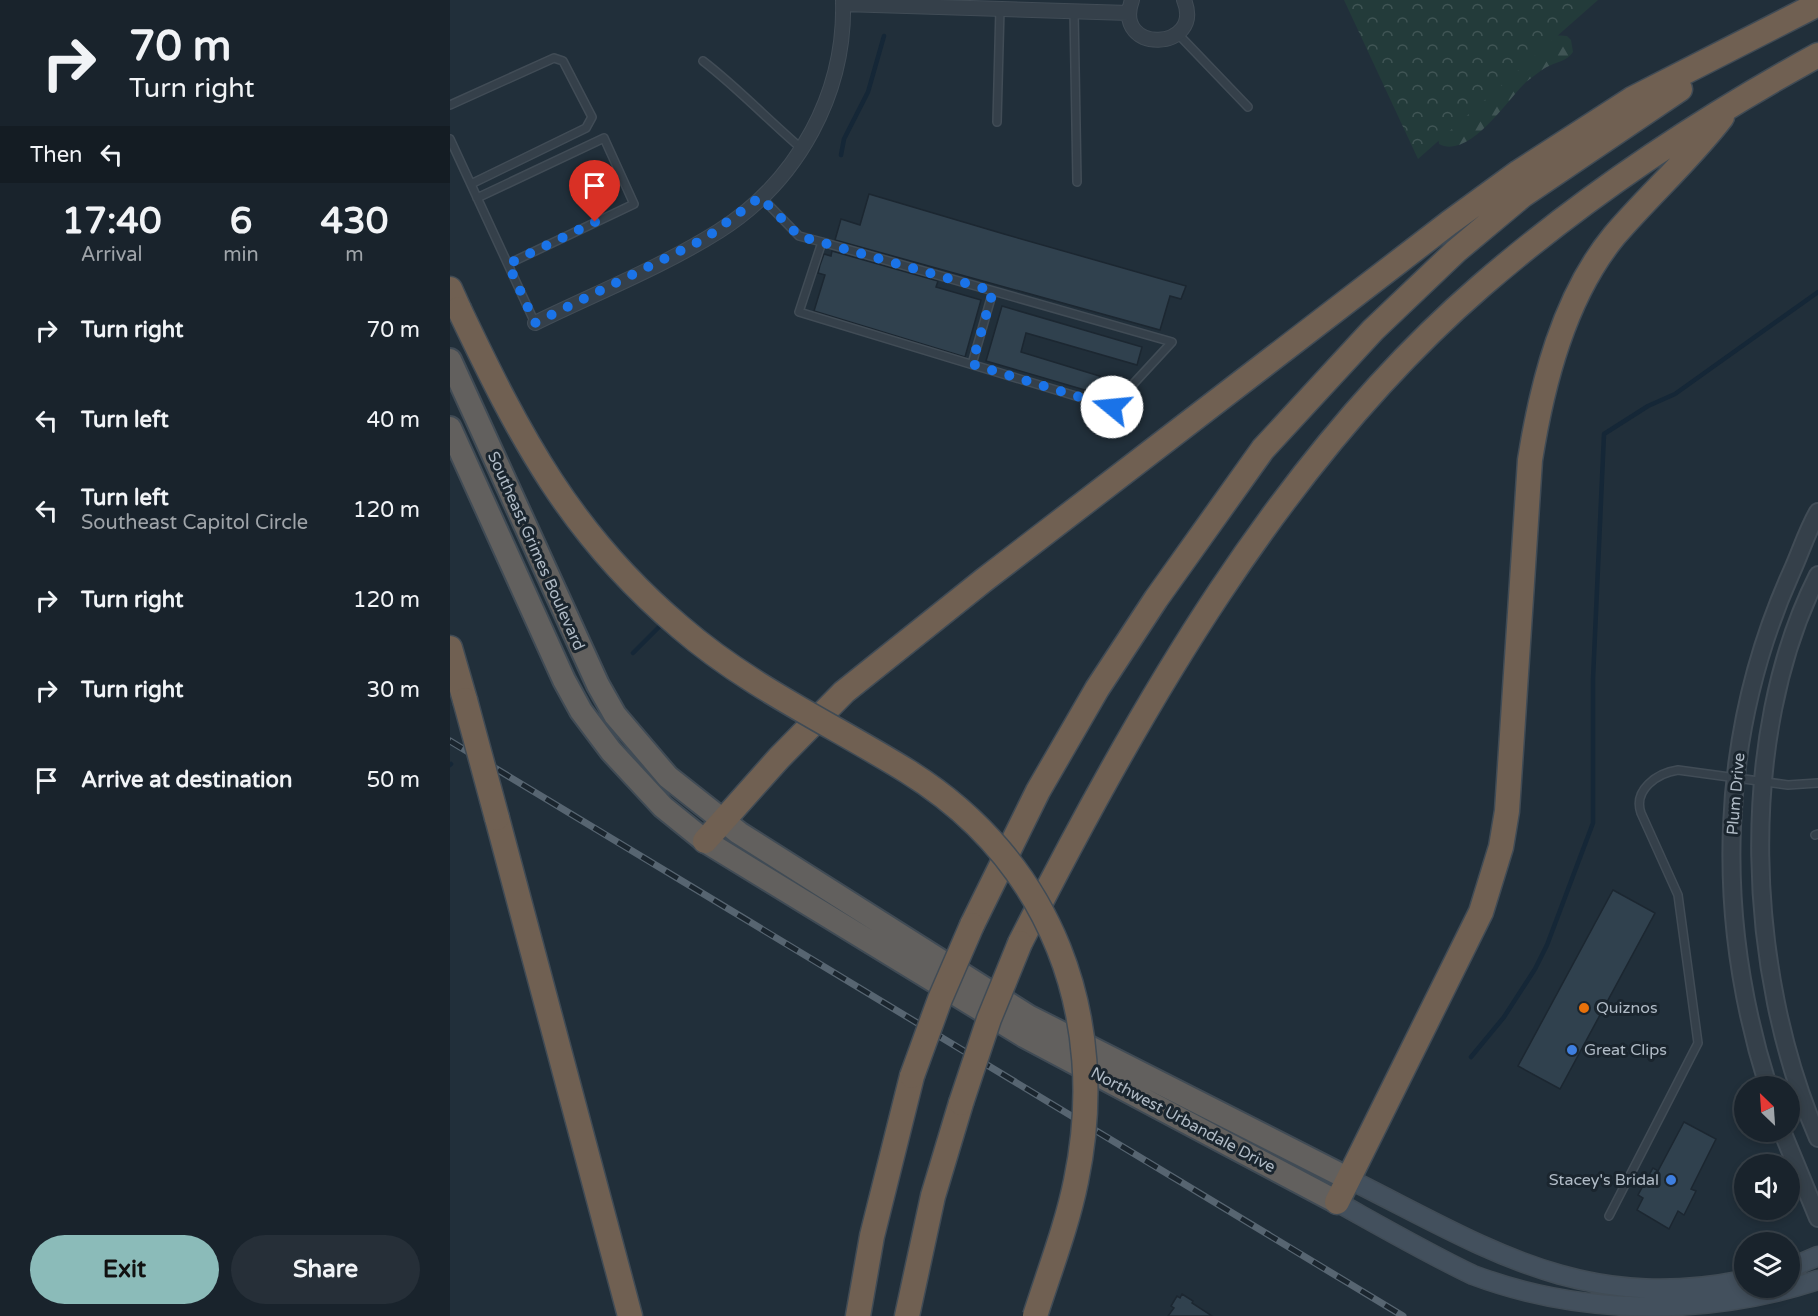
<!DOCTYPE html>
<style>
:root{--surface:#19232c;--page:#262f38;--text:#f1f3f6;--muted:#9fa4a9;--line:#374048;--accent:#8bbbb9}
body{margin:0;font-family:"Varela Round",sans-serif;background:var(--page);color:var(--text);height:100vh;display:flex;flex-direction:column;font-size:22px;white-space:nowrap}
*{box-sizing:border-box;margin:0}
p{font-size:20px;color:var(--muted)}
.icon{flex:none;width:33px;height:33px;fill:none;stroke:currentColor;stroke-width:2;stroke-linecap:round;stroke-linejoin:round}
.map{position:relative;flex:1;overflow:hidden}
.sheet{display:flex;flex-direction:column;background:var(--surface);width:450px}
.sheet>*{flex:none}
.hud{background:#19232c;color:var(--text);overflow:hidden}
.needle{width:39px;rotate:335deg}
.controls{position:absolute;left:1284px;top:1076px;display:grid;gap:12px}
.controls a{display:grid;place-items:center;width:66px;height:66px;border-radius:50%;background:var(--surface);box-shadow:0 3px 9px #0003,0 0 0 2px var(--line);font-size:30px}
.pin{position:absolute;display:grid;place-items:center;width:51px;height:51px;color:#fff;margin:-62px -26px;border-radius:50% 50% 50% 0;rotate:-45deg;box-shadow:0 0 6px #0007}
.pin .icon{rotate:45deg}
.me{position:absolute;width:66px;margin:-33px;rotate:287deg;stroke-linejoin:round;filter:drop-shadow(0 0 4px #0008)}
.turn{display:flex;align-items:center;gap:21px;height:126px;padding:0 30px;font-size:27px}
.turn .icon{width:78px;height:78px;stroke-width:2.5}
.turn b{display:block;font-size:42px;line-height:51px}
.then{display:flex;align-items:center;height:57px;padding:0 30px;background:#0003;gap:12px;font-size:22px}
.eta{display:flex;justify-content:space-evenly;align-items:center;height:102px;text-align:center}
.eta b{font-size:36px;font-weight:700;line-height:42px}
.button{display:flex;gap:12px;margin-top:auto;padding:12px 30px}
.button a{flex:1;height:69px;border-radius:36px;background:var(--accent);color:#111;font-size:24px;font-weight:700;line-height:69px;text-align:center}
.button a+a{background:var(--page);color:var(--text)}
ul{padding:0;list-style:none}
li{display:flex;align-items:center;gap:18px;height:90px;padding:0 30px}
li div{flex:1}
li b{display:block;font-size:22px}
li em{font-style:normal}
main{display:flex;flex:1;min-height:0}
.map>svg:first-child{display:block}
</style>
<main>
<section class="sheet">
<div class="hud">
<div class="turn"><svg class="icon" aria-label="right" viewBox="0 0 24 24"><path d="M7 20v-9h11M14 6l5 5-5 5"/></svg><div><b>70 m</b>Turn right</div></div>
<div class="then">Then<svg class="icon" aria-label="left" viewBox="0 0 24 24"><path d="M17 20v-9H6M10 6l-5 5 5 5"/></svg></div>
</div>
<div class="eta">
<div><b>17:40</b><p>Arrival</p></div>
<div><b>6</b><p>min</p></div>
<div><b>430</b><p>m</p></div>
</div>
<ul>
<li><svg class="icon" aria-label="right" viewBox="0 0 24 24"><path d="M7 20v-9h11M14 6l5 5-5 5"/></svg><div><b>Turn right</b></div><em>70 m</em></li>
<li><svg class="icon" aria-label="left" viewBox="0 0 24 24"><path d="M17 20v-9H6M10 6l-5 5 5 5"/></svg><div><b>Turn left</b></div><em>40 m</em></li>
<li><svg class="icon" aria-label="left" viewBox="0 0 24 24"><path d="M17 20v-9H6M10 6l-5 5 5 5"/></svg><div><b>Turn left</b><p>Southeast Capitol Circle</p></div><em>120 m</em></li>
<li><svg class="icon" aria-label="right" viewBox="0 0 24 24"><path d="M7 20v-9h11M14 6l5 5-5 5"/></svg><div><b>Turn right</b></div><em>120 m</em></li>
<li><svg class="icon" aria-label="right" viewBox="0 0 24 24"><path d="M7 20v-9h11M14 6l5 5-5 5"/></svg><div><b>Turn right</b></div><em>30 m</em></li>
<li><svg class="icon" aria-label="arrive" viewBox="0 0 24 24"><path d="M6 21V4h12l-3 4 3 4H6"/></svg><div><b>Arrive at destination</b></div><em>50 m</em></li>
</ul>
<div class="button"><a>Exit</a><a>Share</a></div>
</section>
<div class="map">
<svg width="1368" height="1316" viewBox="0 0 1368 1316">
<defs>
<pattern id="forest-firs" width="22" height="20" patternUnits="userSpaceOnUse" patternTransform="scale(1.5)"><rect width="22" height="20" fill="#233b3a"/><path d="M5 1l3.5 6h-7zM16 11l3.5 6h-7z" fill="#405555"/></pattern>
<pattern id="park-crowns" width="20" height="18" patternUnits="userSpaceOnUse" patternTransform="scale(1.5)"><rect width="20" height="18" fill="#233b3a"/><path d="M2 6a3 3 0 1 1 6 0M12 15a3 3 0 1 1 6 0" fill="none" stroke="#405555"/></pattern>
</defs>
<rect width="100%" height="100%" fill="#212f3a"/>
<path fill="url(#forest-firs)" d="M1103,35L1117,36L1121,40L1123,52C1117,61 1109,61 1099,66C1092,69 1083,77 1076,82C1058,99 1019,160 989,144L988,136Z"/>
<path fill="url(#park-crowns)" d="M894,0H1148L968,159Z"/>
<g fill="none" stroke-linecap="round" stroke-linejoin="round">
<path stroke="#152737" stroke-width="4.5" d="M391,155L394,139L418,92L434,36
M183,653L213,623
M0,765L1,764
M1021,1057L1054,1017L1085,969L1097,945L1143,823V679L1154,434L1198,406L1225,394L1368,292"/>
</g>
<path fill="#30414e" stroke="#1c2731" stroke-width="1.5" d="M419,194L554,234L736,286L731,299L720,296L710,330L385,240L391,219L410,225Z
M382,251L488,281L486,287L531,300L515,357L364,311L375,275L368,273L370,265L374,254L381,256Z
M552,306L692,347L687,365L576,333L571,352L669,382L662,398L536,361Z
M1163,890L1205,913L1110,1089L1068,1066Z
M1234,1122L1266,1139L1241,1189L1246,1191L1234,1215L1228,1211L1219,1229L1187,1210L1193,1198L1188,1195L1203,1168L1208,1171Z
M732,1294L743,1301L742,1303L762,1316H718L724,1308L721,1306L727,1296L730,1298Z"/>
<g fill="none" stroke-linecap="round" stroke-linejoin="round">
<defs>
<path id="service" d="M624,10L627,182
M728,34L798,107
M253,61C288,88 318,120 352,149
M0,105L104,58L113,61L142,117L136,128L21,184
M547,122L550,8
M0,139L85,323
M311,197L349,236L372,242L722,342L662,407L349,312L372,242
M27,198L154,138L184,204L58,264
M522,364L543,291
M1365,835L1368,834
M1159,1216L1248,1043L1228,895L1191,813C1183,790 1207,773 1228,770L1338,785L1368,783"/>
<path id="minor" d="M682,0C662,55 755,51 734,0
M393,4L679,13
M85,323C146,293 212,267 269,231C348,181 396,93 393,0"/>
<path id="tertiary" d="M1368,575C1286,737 1296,973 1368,1138
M1318,1086C1264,915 1268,735 1342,571C1351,551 1357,531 1368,512
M1332,1131L1368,1218"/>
<path id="secondary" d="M899,1179C1037,1248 1132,1313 1294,1280
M887,1202C932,1227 977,1253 1023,1275C1132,1316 1258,1316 1368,1280
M1340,1268L1368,1256"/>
<path id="trunk" d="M0,360L148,685L165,715L218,777L289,833L578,1016L899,1179
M0,428L114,680L131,711L161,751L213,807L255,841L574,1036L887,1202"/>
<path id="motorway" d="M0,289L9,309
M0,648L15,700
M47,818L180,1316
M255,841L329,758L394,692L534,580L999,223L1069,172L1182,99L1368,4
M522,925L588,791L647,689L706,599L813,449L923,330L1006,251L1073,195L1230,89
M570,943C688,710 831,459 1031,286C1135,196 1248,121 1368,55
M887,1202L1031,912L1051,847L1057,811L1080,460C1092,384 1114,297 1164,236C1199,195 1239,160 1272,117
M408,1316L422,1236L462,1076
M457,1316L483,1196L511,1103"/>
</defs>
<use href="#service" stroke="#414c56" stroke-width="10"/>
<use href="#minor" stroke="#414c56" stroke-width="16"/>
<use href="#tertiary" stroke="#414c56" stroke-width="20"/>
<use href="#secondary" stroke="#414c56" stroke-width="21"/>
<use href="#trunk" stroke="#404b55" stroke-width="26"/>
<use href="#motorway" stroke="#404b55" stroke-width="27"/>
<use href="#service" stroke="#35404a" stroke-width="7"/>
<use href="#minor" stroke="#35404a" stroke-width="14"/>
<use href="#tertiary" stroke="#35404a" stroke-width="16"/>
<use href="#secondary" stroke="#43505d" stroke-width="18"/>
<use href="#trunk" stroke="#62605e" stroke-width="22"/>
<use href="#motorway" stroke="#706052" stroke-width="24"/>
<defs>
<path id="rail" d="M0,741L953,1316"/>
</defs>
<use href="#rail" stroke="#576571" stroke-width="7"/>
<use href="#rail" stroke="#1a252e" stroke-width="4.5" stroke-dasharray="14" stroke-linecap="butt"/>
<defs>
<path id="motorway-bridge" d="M9,309C70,437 120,534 230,627C298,686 381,724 457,771C602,861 660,1017 626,1181C617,1226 599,1272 585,1316
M15,700L47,818
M462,1076L490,999L522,925
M511,1103L539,1019L570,943"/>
</defs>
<use href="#motorway-bridge" stroke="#404b55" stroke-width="27" stroke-linecap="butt"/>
<use href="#motorway-bridge" stroke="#706052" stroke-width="24"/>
</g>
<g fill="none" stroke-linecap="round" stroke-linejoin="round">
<path stroke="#1a73e8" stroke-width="10" stroke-dasharray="0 18" d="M145,222L58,264L85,323L256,238L310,197L349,236L543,291L522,364L662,407"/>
</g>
<circle fill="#e8710a" stroke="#1a252e" stroke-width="2" cx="1134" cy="1008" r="6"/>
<g fill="#3f7fe0" stroke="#1a252e" stroke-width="2">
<circle cx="1122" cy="1050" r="6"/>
<circle cx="1221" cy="1180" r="6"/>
</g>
<g text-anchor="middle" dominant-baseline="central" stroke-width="6" stroke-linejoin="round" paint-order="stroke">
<g font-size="16" fill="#b0bbc6" stroke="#1a252e">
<text transform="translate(86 551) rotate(66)">Southeast Grimes Boulevard</text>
<text transform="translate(1286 794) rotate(-85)">Plum Drive</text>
<text transform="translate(733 1120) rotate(28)">Northwest Urbandale Drive</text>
</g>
<g font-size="16" fill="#b0bbc6" stroke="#1a252e" text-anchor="start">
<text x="1146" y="1008">Quiznos</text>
<text x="1134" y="1050">Great Clips</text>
<text x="1209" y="1180" text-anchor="end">Stacey's Bridal</text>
</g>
</g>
</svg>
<div class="controls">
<a><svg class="needle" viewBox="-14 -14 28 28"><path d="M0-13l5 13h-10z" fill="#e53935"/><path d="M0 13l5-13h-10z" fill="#9fa4a9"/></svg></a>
<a><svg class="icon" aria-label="sound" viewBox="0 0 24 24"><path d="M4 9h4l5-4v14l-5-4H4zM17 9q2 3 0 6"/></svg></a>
<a><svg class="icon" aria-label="layers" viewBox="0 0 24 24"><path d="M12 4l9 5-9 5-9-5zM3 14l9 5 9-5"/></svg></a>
</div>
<div class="pin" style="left:145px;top:222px;background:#d93025"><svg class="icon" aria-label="arrive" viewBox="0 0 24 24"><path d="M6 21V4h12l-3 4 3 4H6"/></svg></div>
<svg class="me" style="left:662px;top:407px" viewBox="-20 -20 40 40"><circle r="19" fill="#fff"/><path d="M0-13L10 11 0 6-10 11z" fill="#1a73e8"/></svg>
</div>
</main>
